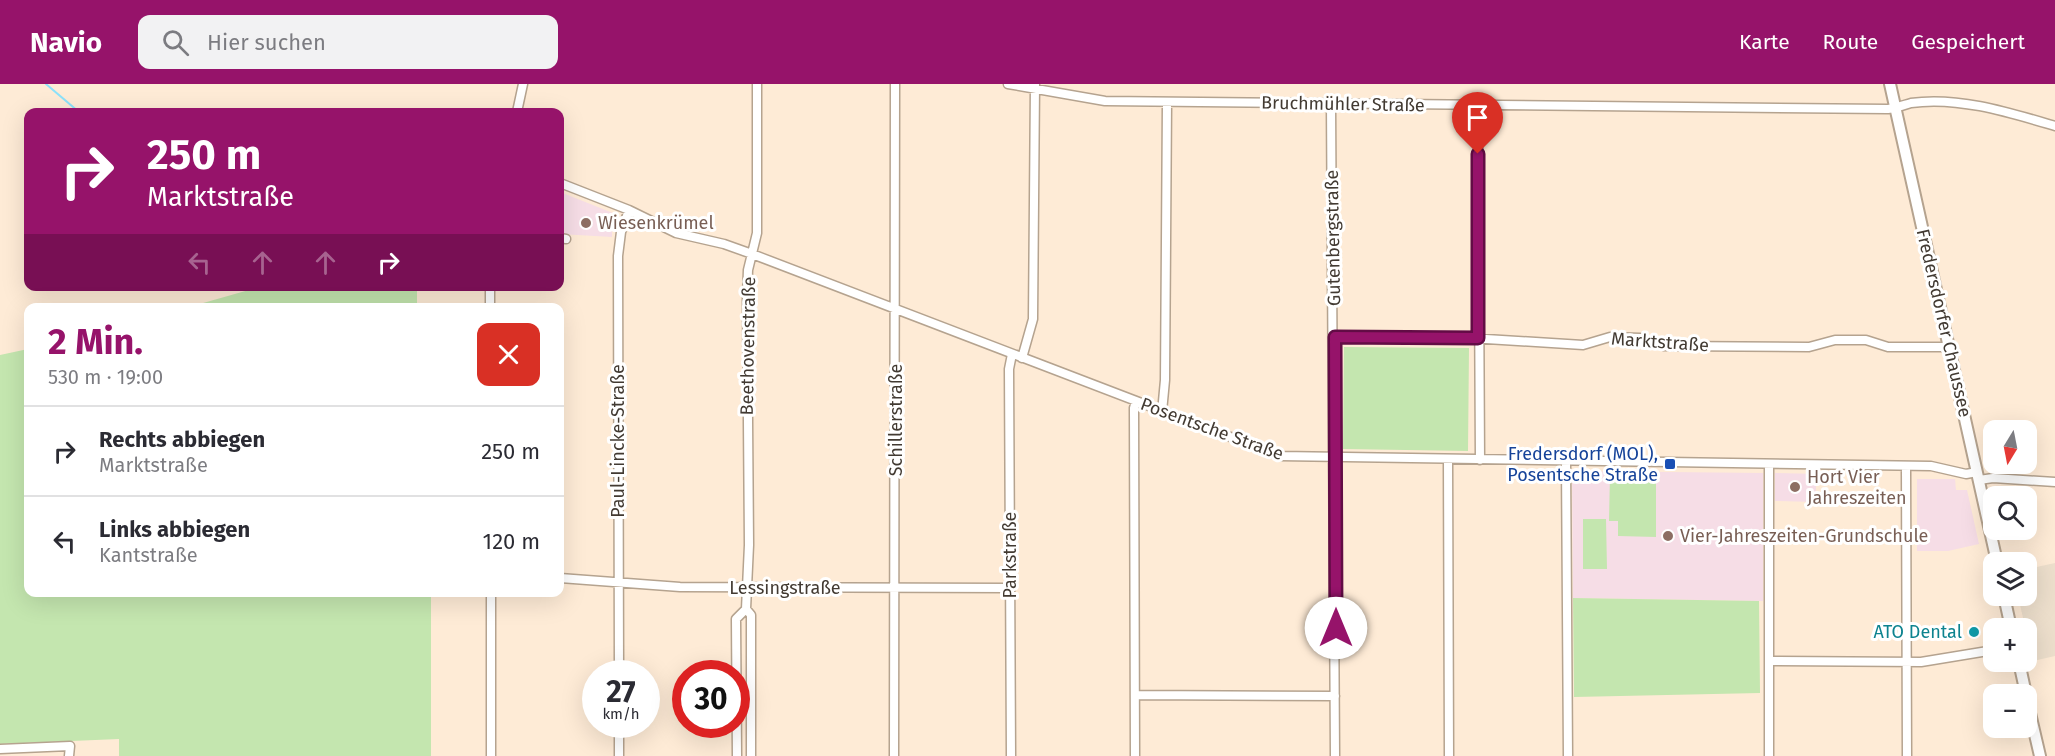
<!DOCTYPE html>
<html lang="de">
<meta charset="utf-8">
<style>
:root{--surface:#fff;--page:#f2f2f3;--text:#2b2b33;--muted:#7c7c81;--line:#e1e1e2;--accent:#96136a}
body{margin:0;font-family:"Fira Sans",sans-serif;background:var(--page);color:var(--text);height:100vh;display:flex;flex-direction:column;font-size:22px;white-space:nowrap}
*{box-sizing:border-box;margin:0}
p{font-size:20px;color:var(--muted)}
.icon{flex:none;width:33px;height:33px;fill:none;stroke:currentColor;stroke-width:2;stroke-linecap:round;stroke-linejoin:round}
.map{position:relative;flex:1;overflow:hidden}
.sheet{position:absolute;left:24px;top:219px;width:540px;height:294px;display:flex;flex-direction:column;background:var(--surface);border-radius:12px;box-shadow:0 6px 24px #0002}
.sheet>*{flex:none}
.hud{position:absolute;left:24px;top:24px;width:540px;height:183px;border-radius:12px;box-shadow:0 6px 24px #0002;background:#96136a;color:#fff;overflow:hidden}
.needle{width:39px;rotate:190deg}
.fabs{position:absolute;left:1983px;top:336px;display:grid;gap:12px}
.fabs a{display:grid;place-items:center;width:54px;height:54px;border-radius:12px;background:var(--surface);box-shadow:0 6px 24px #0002;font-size:30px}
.speed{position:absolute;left:582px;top:576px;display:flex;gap:12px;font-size:30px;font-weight:700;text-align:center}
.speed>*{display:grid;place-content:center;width:78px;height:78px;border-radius:50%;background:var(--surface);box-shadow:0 6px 24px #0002;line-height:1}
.speed small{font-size:15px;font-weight:400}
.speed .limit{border:9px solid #d22;background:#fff;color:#111}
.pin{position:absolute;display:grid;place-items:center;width:51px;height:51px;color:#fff;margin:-62px -26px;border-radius:50% 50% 50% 0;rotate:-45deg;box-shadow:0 0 6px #0007}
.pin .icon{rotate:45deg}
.me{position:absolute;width:66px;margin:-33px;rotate:0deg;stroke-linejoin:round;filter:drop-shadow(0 0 4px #0008)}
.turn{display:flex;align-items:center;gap:21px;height:126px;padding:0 24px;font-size:27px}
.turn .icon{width:78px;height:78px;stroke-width:2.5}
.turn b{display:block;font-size:42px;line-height:51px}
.lanes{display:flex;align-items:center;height:57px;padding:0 24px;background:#0003;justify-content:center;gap:30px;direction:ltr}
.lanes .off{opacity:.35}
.round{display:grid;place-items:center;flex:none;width:63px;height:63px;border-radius:12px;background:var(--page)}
.head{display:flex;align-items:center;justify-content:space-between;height:102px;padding:0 24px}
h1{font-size:36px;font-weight:700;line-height:45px;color:var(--accent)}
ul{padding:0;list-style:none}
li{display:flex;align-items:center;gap:18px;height:90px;padding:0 24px;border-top:2px solid var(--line)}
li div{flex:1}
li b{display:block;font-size:22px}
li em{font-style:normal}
header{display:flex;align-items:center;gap:36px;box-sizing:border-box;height:84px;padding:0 30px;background:var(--accent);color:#fff}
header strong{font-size:28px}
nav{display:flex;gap:33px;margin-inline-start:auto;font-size:21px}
.search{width:420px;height:54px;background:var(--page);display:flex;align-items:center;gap:15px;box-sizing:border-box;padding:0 21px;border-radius:12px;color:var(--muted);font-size:22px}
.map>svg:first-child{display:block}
</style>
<header>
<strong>Navio</strong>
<div class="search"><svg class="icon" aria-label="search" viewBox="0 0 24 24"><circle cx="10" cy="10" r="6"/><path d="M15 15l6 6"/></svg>Hier suchen</div>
<nav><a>Karte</a><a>Route</a><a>Gespeichert</a></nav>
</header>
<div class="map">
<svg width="2055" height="672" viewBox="0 0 2055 672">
<rect width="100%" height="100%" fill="#feebd6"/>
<path fill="#eddfcc" d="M2055,479V572L2033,577L2018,512H2026L2027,485Z"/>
<path fill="#f6dde6" d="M560,108L613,129L612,153L560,150Z
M1572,387L1763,389V517L1573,514Z
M1775,389L1816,390V418L1775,417Z
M1917,395H1955L1956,406H1967L1979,460L1948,467H1917Z"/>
<path fill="#c4e6af" d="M263,202L417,203V223H189Z
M1344,263L1469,264L1468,367L1343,365Z
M28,265V508L431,509V672H119V655L0,660V271Z
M1610,390H1656V453L1618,452V437H1609Z
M1583,435H1606L1607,485H1583Z
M1573,514L1759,517L1760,609L1574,613Z"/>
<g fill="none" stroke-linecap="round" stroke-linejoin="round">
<path stroke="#8ce2fb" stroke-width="2" d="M46,0L79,28"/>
<defs>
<path id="minor" d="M1008,0L1105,17L1888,25C1896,24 1904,21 1911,19C1958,12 2011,29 2055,42
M1331,20L1335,672
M1478,21L1480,376
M517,28L523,0
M560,99L629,126L676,149L724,160L752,170L1280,372L1931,382L1966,390L1977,388
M560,154L566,155
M490,202V224
M1335,253L1470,254L1583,261L1610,253L1640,254L1664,262L1809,263L1835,256H1866L1888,263H1948
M1022,274L1033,235L1035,0
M1162,328L1165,296L1167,18
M1448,375L1449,672
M1566,378L1568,672
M1769,382V672
M1906,382L1907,672
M1979,396L1993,394L2055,398
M560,494L680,503L1011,504
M491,508V672
M1769,577L1921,578L1994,566
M619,590L618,172L621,148L629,126
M1135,611L1335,612
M619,640V672
M0,665L70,662L69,672
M737,672L736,535L746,525
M751,672V531L746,525L749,461L747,212L748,186L757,149V0
M894,672L895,0
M1011,672L1009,285L1012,270
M1135,672L1134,324L1136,317"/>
<path id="major" d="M1890,0L1997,478
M2004,512L2011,544
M2019,578L2026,610
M2026,612L2040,672"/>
</defs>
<use href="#minor" stroke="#b5a38f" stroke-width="11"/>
<use href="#major" stroke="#b5a38f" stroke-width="14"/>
<use href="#minor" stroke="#fff" stroke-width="8"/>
<use href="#major" stroke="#fff" stroke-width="10"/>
</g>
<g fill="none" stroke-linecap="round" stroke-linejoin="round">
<defs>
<path id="route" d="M1336,544L1335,253L1478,254V70"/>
</defs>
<use href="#route" stroke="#620c45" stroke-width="15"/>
<use href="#route" stroke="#96136a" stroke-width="10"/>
</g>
<g fill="#8d6e63" stroke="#fff" stroke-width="2">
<circle cx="586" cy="139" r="6"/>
<circle cx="1795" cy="403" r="6"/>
<circle cx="1668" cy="452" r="6"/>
</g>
<rect fill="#1a4fb4" stroke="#fff" stroke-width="2" x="1664" y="374" width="12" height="12" rx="3"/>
<circle fill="#0f9aa8" stroke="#fff" stroke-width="2" cx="1974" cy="548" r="6"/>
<g text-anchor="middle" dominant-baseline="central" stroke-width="6" stroke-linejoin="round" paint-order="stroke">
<g font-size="18" fill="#423a32" stroke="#fff">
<text transform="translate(1343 20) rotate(1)">Bruchmühler Straße</text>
<text transform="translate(1333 154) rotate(-91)">Gutenbergstraße</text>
<text transform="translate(1944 239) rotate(77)">Fredersdorfer Chaussee</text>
<text transform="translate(1660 258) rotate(4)">Marktstraße</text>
<text transform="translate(748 262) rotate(-89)">Beethovenstraße</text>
<text transform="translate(896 336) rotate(-90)">Schillerstraße</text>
<text transform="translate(1212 345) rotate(20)">Posentsche Straße</text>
<text transform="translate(618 357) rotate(-90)">Paul-Lincke-Straße</text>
<text transform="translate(1010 471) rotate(-90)">Parkstraße</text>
<text x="785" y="504">Lessingstraße</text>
</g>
<g font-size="18" fill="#785e54" stroke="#fff" text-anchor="start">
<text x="598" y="139">Wiesenkrümel</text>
<text x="1807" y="393">Hort Vier<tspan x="1807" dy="21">Jahreszeiten</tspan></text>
<text x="1680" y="452">Vier-Jahreszeiten-Grundschule</text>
</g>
<g font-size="18" fill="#164399" stroke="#fff" text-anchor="end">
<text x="1658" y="370">Fredersdorf (MOL),<tspan x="1658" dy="21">Posentsche Straße</tspan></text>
</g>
<g font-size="18" fill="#0d838f" stroke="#fff" text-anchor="end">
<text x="1962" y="548">ATO Dental</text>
</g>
</g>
</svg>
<div class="fabs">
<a><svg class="needle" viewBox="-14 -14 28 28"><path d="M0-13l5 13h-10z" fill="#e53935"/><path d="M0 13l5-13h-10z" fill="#7c7c81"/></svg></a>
<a><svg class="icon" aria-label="search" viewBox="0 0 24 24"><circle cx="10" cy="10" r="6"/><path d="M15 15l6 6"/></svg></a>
<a><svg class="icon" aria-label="layers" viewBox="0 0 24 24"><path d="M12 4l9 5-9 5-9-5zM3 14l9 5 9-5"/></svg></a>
<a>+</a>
<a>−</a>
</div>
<div class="speed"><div>27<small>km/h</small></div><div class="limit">30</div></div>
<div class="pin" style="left:1478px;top:70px;background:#d93025"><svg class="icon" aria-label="arrive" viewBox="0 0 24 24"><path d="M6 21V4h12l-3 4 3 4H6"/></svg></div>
<svg class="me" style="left:1336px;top:544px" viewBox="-20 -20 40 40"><circle r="19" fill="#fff"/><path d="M0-13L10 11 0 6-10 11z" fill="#96136a"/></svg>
<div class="hud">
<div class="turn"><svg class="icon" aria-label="right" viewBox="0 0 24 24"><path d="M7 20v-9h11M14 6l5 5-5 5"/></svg><div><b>250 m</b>Marktstraße</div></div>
<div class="lanes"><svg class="icon off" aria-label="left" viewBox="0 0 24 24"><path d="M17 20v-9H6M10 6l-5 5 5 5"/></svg><svg class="icon off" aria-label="ahead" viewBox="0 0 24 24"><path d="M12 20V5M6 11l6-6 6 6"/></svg><svg class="icon off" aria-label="ahead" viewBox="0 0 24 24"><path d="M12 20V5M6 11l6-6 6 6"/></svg><svg class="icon" aria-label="right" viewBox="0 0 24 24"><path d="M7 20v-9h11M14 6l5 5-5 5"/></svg></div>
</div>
<section class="sheet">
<div class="head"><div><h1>2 Min.</h1><p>530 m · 19:00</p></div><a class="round" style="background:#d93025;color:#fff"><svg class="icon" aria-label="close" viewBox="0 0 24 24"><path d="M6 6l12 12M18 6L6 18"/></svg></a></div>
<ul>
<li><svg class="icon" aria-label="right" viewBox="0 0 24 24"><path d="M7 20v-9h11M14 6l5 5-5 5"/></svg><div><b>Rechts abbiegen</b><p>Marktstraße</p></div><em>250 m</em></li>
<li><svg class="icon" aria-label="left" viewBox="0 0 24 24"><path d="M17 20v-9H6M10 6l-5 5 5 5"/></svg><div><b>Links abbiegen</b><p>Kantstraße</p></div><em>120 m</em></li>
</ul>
</section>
</div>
